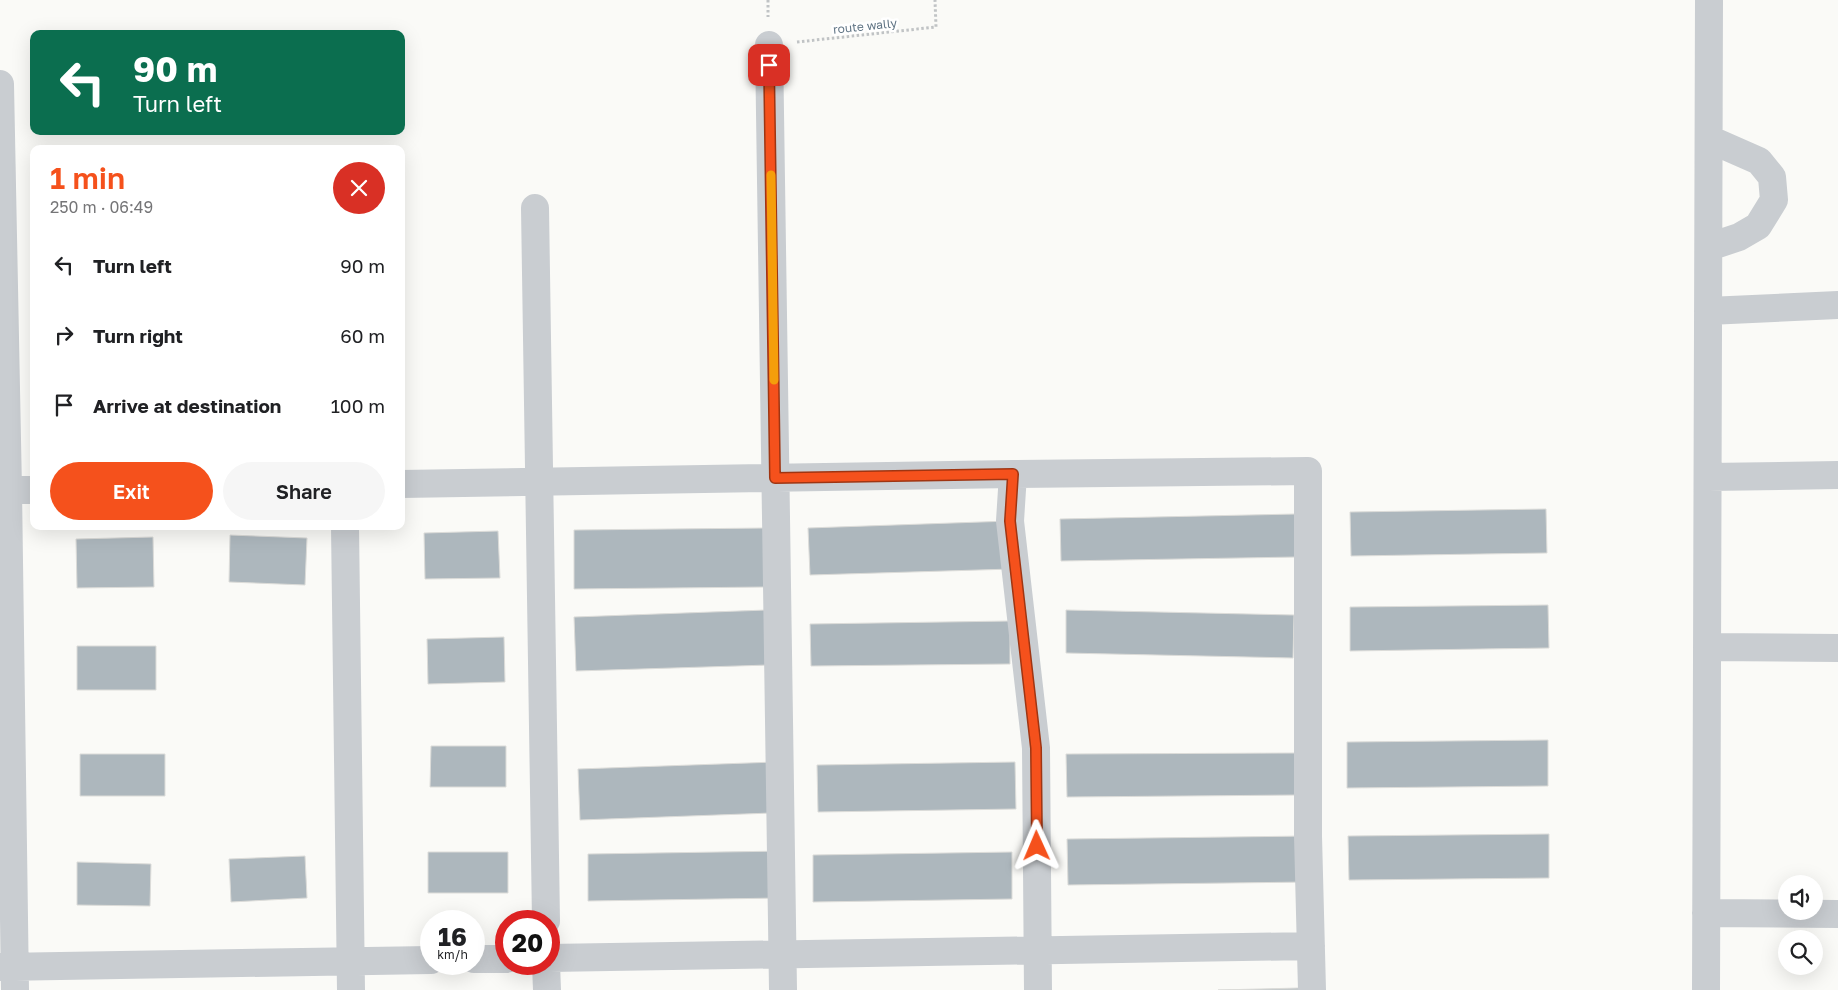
<!DOCTYPE html>
<meta charset="utf-8">
<style>
:root{--surface:#fff;--page:#f6f6f6;--text:#202124;--muted:#757577;--accent:#f5511c}
body{margin:0;font-family:"Golos Text",sans-serif;background:var(--page);color:var(--text);height:100vh;display:flex;flex-direction:column;font-size:19px;white-space:nowrap}
*{box-sizing:border-box;margin:0}
p{font-size:16px;color:var(--muted)}
.icon{flex:none;width:28px;height:28px;fill:none;stroke:currentColor;stroke-width:2;stroke-linecap:round;stroke-linejoin:round}
.map{position:relative;flex:1;overflow:hidden}
.side{position:absolute;left:30px;top:145px;width:375px;height:385px;display:flex;flex-direction:column;background:var(--surface);border-radius:10px;box-shadow:0 5px 20px #0002}
.side>*{flex:none}
.hud{position:absolute;left:30px;top:30px;width:375px;height:105px;border-radius:10px;box-shadow:0 5px 20px #0002;background:#0b6e4f;color:#fff;overflow:hidden}
.controls{position:absolute;left:1778px;top:875px;display:grid;gap:10px}
.controls a{display:grid;place-items:center;width:45px;height:45px;border-radius:50%;background:var(--surface);box-shadow:0 5px 20px #0002;font-size:25px}
.speed{position:absolute;left:420px;top:910px;display:flex;gap:10px;font-size:25px;font-weight:700;text-align:center}
.speed>*{display:grid;place-content:center;width:65px;height:65px;border-radius:50%;background:var(--surface);box-shadow:0 5px 20px #0002;line-height:1}
.speed small{font-size:12px;font-weight:400}
.speed .limit{border:8px solid #d22;background:#fff;color:#111}
.pin{position:absolute;display:grid;place-items:center;width:42px;height:42px;color:#fff;margin:-21px;border-radius:10px;box-shadow:0 2px 8px #0006}
.me{position:absolute;width:55px;margin:-28px;rotate:359deg;stroke-linejoin:round;filter:drop-shadow(0 0 4px #0008)}
.turn{display:flex;align-items:center;gap:18px;height:105px;padding:0 20px;font-size:22px}
.turn .icon{width:65px;height:65px;stroke-width:2.5}
.turn b{display:block;font-size:35px;line-height:42px}
.round{display:grid;place-items:center;flex:none;width:52px;height:52px;border-radius:26px;background:var(--page)}
.summary{display:flex;align-items:center;justify-content:space-between;height:85px;padding:0 20px}
h1{font-size:30px;font-weight:600;line-height:38px;color:var(--accent)}
.primary-button{display:flex;gap:10px;margin-top:auto;padding:10px 20px}
.primary-button a{flex:1;height:58px;border-radius:30px;background:var(--accent);color:#fff;font-size:20px;font-weight:600;line-height:58px;text-align:center}
.primary-button a+a{background:var(--page);color:var(--text)}
ul{padding:0;list-style:none}
li{display:flex;align-items:center;gap:15px;height:70px;padding:0 20px}
li div{flex:1}
li b{display:block;font-size:19px}
li em{font-style:normal}
.map>svg:first-child{display:block}
</style>
<div class="map">
<svg width="1838" height="990" viewBox="0 0 1838 990">
<rect width="100%" height="100%" fill="#fafaf7"/>
<path fill="#adb7bd" stroke="#dcdcd9" d="M1546,509L1547,553L1351,556L1350,512Z
M1296,514L1297,557L1061,561L1060,519Z
M1010,521L1012,569L810,575L808,528Z
M767,528L768,587L574,589V530Z
M498,531L500,578L425,579L424,533Z
M230,535L307,538L305,585L229,582Z
M153,537L154,587L77,588L76,539Z
M1548,605L1549,648L1350,651V607Z
M767,610L769,665L576,671L574,617Z
M1066,610L1294,615L1293,658L1066,653Z
M1010,621V664L811,666L810,624Z
M504,637L505,682L428,684L427,639Z
M77,646H156V690H77Z
M1548,740V786L1347,788V742Z
M431,746H506V787H430Z
M1299,753V795L1067,797L1066,754Z
M80,754H165V796H80Z
M776,762L772,813L580,820L578,769Z
M1015,762L1016,809L818,812L817,765Z
M1549,834V878L1349,880L1348,836Z
M1308,836L1309,882L1068,885L1067,839Z
M786,851L781,898L588,901V854Z
M428,852H508V893H428Z
M1012,852V899L813,902V855Z
M305,856L307,898L231,902L229,859Z
M77,862L151,864L150,906L77,905Z
M1300,988V990H1218Z"/>
<g fill="none" stroke-linecap="round" stroke-linejoin="round">
<path stroke="#c0c3c5" stroke-width="3" stroke-dasharray="2.5 2.5" stroke-linecap="butt" d="M768,0V17
M797,42L936,27L935,0"/>
<path stroke="#c9cdd1" stroke-width="28" d="M769,45L783,990
M0,84L8,490L15,990
M535,208L546,921
M1709,247L1739,237L1758,226L1774,200L1772,177L1759,161L1709,139
M1708,311L1838,305
M1013,474L1010,521L1036,748L1038,990
M1708,477L1838,475
M401,484L1013,474L1308,471V836L1312,990
M0,490H34
M345,526L351,990
M1707,647L1838,648
M1706,913L1838,914
M549,958L1311,946
M474,959H506
M546,964L547,990
M0,967L431,960
M1706,990L1709,0"/>
</g>
<g fill="none" stroke-linecap="round" stroke-linejoin="round">
<defs>
<path id="route" d="M769,65L775,478L1013,474L1010,521L1036,748L1037,846"/>
</defs>
<use href="#route" stroke="#9f3512" stroke-width="12"/>
<use href="#route" stroke="#f5511c" stroke-width="9"/>
<path stroke="#f59e0b" stroke-width="9" d="M771,175L774,380"/>
</g>
<g text-anchor="middle" dominant-baseline="central" stroke-width="5" stroke-linejoin="round" paint-order="stroke">
<g font-size="12" fill="#617585" stroke="#fff">
<text transform="translate(865 26) rotate(-6)">route wally</text>
</g>
</g>
</svg>
<div class="controls">
<a><svg class="icon" aria-label="sound" viewBox="0 0 24 24"><path d="M4 9h4l5-4v14l-5-4H4zM17 9q2 3 0 6"/></svg></a>
<a><svg class="icon" aria-label="search" viewBox="0 0 24 24"><circle cx="10" cy="10" r="6"/><path d="M15 15l6 6"/></svg></a>
</div>
<div class="speed"><div>16<small>km/h</small></div><div class="limit">20</div></div>
<div class="pin" style="left:769px;top:65px;background:#d93025"><svg class="icon" aria-label="arrive" viewBox="0 0 24 24"><path d="M6 21V4h12l-3 4 3 4H6"/></svg></div>
<svg class="me" style="left:1037px;top:846px" viewBox="-20 -20 40 40"><path d="M0-17L14 15 0 8-14 15z" fill="#f5511c" stroke="#fff" stroke-width="4"/></svg>
<div class="hud">
<div class="turn"><svg class="icon" aria-label="left" viewBox="0 0 24 24"><path d="M17 20v-9H6M10 6l-5 5 5 5"/></svg><div><b>90 m</b>Turn left</div></div>
</div>
<section class="side">
<div class="summary"><div><h1>1 min</h1><p>250 m · 06:49</p></div><a class="round" style="background:#d93025;color:#fff"><svg class="icon" aria-label="close" viewBox="0 0 24 24"><path d="M6 6l12 12M18 6L6 18"/></svg></a></div>
<ul>
<li><svg class="icon" aria-label="left" viewBox="0 0 24 24"><path d="M17 20v-9H6M10 6l-5 5 5 5"/></svg><div><b>Turn left</b></div><em>90 m</em></li>
<li><svg class="icon" aria-label="right" viewBox="0 0 24 24"><path d="M7 20v-9h11M14 6l5 5-5 5"/></svg><div><b>Turn right</b></div><em>60 m</em></li>
<li><svg class="icon" aria-label="arrive" viewBox="0 0 24 24"><path d="M6 21V4h12l-3 4 3 4H6"/></svg><div><b>Arrive at destination</b></div><em>100 m</em></li>
</ul>
<div class="primary-button"><a>Exit</a><a>Share</a></div>
</section>
</div>
